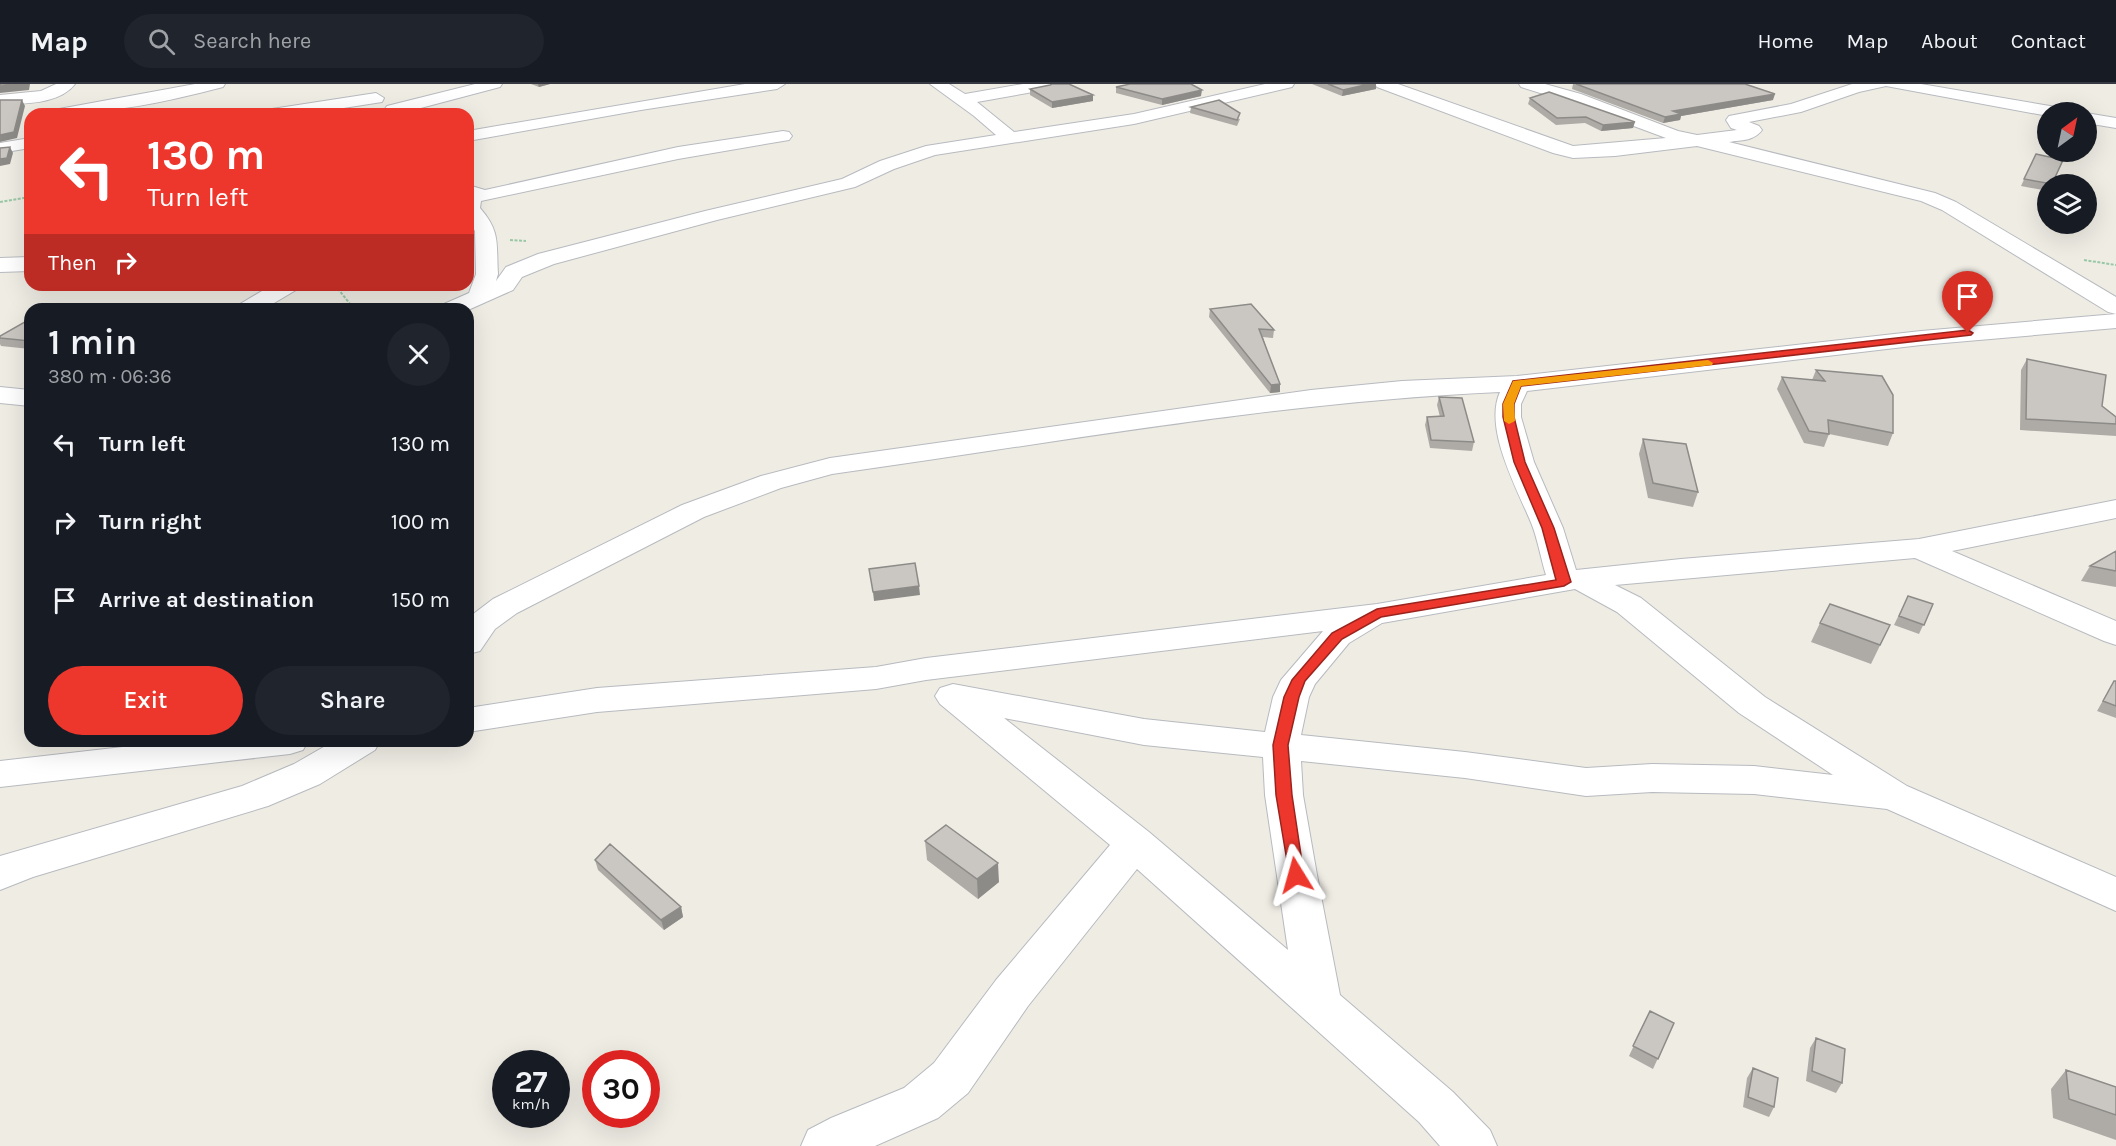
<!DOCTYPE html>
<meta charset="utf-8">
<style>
:root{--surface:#171b24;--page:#20242c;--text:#f1f3f6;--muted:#9ea1a6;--line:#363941;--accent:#ed372d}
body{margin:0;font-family:Karla,sans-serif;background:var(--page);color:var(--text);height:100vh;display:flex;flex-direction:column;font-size:22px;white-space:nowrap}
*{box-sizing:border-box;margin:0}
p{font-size:20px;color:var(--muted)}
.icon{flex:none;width:33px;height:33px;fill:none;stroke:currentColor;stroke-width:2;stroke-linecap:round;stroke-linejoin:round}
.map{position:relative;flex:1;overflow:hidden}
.panel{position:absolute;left:24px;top:219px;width:450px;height:444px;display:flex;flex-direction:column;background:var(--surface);border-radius:18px;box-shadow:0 6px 24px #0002}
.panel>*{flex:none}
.banner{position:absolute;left:24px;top:24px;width:450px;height:183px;border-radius:18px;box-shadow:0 6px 24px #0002;background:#ed372d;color:#fff;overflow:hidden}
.needle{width:39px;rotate:33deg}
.tools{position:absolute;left:2037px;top:18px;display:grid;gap:12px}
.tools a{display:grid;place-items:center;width:60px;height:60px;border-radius:50%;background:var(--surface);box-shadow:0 6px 24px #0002;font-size:30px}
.speed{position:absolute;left:492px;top:966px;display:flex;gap:12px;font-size:30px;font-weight:700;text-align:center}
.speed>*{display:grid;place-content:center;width:78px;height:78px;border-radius:50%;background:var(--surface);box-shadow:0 6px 24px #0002;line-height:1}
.speed small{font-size:15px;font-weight:400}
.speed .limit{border:9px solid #d22;background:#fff;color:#111}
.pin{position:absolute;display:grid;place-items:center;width:51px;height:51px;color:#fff;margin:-62px -26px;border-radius:50% 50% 50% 0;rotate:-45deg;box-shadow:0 0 6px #0007}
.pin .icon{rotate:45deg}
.me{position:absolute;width:66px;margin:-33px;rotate:352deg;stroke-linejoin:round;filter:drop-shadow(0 0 4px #0008)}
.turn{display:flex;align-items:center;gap:21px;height:126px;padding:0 24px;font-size:27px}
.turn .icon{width:78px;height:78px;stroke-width:2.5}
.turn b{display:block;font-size:42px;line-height:51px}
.then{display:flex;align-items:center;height:57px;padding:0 24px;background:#0003;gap:12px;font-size:22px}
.round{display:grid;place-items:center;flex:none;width:63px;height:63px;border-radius:32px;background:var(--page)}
.headline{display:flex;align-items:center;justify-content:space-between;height:102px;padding:0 24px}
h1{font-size:36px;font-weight:600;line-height:45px}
.action{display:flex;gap:12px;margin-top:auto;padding:12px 24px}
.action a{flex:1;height:69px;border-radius:36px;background:var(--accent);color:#fff;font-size:24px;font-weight:600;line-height:69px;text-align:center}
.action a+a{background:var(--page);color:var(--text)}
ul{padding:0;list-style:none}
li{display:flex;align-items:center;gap:18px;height:78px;padding:0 24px}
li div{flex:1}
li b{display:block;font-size:22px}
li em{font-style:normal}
header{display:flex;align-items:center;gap:36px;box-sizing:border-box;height:84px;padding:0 30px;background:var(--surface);border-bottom:2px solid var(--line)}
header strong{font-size:28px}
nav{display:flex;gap:33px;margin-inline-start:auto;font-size:21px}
.search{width:420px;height:54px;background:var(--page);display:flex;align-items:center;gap:15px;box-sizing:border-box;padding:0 21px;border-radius:33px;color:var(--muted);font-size:22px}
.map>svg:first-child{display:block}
</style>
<header>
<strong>Map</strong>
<div class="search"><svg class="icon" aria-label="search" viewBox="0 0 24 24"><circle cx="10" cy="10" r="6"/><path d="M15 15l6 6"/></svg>Search here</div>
<nav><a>Home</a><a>Map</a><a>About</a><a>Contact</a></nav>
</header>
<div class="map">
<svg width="2116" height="1062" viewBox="0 0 2116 1062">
<rect width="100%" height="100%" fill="#efece4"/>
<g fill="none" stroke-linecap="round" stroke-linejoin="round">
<defs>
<path id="street" d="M56,0H75C59,21 24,19 0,21V11L41,7Z
M195,0H225L223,3C166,18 109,30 50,30L53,26L59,25Z
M475,0H502L500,3L398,30H387L384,26L387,22Z
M745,0H785L777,5L641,26L468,57V47Z
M930,0H949L965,10L1023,0H1058L1050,5L977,18L1014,48L1134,30L1265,0H1294L1292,3L1134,40L935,71L894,85L855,103L717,136L554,180L522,193L513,206L468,226L440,225L444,220L469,209L476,190L475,147L468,135V101L485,106L678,63L783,47L789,48L792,52L789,56L783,57L678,75L481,117L480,124C501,148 496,160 498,190L496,197L506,183L538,170L705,127L842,95L880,77L926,62L996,51L974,32Z
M1375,0H1398L1573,62L1666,54L1569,18L1521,3L1519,0H1545L1581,10L1678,47L1697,51L1737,46L1731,44L1726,36L1729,32L1791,20L1852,0H1921L2062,24L2064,28H2048V32L1886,2L1859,8L1801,28L1749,38L1759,42L1762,46C1754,57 1742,56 1729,58L1935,109L1956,118L2116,213V244L1921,261L1527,307L1521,320V333L1534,378L1563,444L1576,486L1681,475L1919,455L2116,416V434L1952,467L2116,537V561L2104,557L1915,474L1615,501L1641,514L1765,613L1907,702L2116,793V827L1887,725L1754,710L1652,708L1586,712L1465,694L1301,677L1303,711L1317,791L1340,911L1453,1008L1490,1046L1497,1062H1440L1419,1038L1137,785L1028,922L968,1009L938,1034L875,1062H801L808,1046L831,1034L904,1004L934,979L996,896L1110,761L940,620L935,612L940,604L953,600L1144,635L1265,648L1273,613L1281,596L1323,547L926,596L876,605L597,628L468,648V624L597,604L876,583L926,574L1377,520L1546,491C1541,475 1538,457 1532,441C1518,406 1483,345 1500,308C1276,318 1054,359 832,390L781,404L704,433L517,529L495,545L480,567L468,570V534L493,515L682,421L761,392L830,374L1311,306L1402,297L1517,292L1921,247L2116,230L2108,228L1942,126L1921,117L1697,62L1615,72L1573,74L1553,69L1377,3ZM1575,505L1617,528L1739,629L1833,691L1754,682L1652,680L1586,684L1465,668L1301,651L1309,613L1315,600L1349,559L1382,539ZM1004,634L1144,661L1263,673L1265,711L1288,866L1149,748Z
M376,9L384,14L382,18L305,30H263L266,26L272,25Z
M2086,29L2116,34V44L2086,39Z
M30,54V64L0,69V59Z
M30,173V187L0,188V174Z
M272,201H299L296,206L264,225H236L240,220Z
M0,303L30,306V322L0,319Z
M175,657H308L303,666L290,670L0,703V677Z
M334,657H380L375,666L320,700L268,722L33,793L0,806V772L242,702L294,680Z"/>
</defs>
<use href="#street" stroke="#b7babf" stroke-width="2"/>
<path stroke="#99c8a6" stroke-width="2" stroke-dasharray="3 1.5" stroke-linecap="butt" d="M0,118L30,113
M510,156L526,157
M2084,176L2116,181
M335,201L354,225"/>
<use href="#street" fill="#fff" fill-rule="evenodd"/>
</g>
<path fill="#aeaba7" d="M531,0H550L539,3Z
M1312,0H1376V5L1342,12Z
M1573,0H1745L1773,16L1681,32L1680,36L1663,39L1572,5Z
M1116,3L1201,12L1162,21L1116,9Z
M1030,5L1093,17L1052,24L1030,11Z
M1530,14L1633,44L1601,47L1585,39L1556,41L1528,20Z
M1191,23L1240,35L1237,42L1190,29Z
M2036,70L2063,76L2051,100H2048V107L2021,102Z
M1210,225L1274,246L1273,254L1263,253L1280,308L1270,309L1209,233Z
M30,235V265L1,262L0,260V252Z
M2027,275L2102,322L2116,333V352L2020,346L2021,286Z
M1816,286L1893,349L1888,362L1829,350L1824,363L1804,359L1777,305L1782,293L1812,296Z
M1439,313L1474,358L1472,367L1430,364L1425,341L1427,333H1440L1437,321Z
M1643,355L1698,408L1693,423L1648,414L1639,370Z
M2116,467V503L2081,497L2090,482Z
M1908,512L1933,520L1919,550L1894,541Z
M1820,539L1890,541L1871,580L1811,558Z
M2114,597H2116V634L2097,627Z
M925,757L999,798L978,815L927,776Z
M595,776L681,823L683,833L664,846L598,786Z
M1650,927L1674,939L1653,985L1629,972Z
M1816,954L1842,999L1836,1009L1806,997L1810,964Z
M1753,984L1774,1023L1769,1033L1743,1023L1747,994Z
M2066,986L2116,1003V1056L2053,1034L2051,1005Z"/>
<path fill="#8d8b88" d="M25,0H30L29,6L0,9V2Z
M538,0H550L539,3Z
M1369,0H1376V5L1342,12L1343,6Z
M1202,6L1201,12L1162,21V15Z
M1775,10L1773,16L1681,32L1680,36L1663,39L1665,33L1673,27Z
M1093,11V17L1052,24V18Z
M22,16L25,22L17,54L0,58V51Z
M1635,38L1633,44L1601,47L1603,41Z
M10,63L13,69L10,80L0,82V75Z
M1280,300V308L1270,309L1271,301Z
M919,502L920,511L874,517L873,508Z
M998,779L999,798L978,815L977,795Z
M681,823L683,833L664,846L661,836Z"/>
<path fill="#cac7c2" stroke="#8d8b88" stroke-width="1.5" d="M0,0H25L0,2Z
M1052,0H1069L1093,11L1052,18L1030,5L1050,1Z
M1130,0H1191L1202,6L1162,15L1116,3Z
M1328,0H1369L1343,6Z
M1576,0H1745L1775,10L1673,27L1681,30L1665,33Z
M1549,8L1635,38L1603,41L1586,33L1557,34L1530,14Z
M0,16H22L14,48L0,51Z
M1219,16L1240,29L1237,36L1191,23Z
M276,26L279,30H258L257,28Z
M10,63L7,74L0,75V64Z
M2036,70L2063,76L2052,100L2024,95Z
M1251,220L1274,246L1259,245L1280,300L1271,301L1210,225Z
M30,235V257L0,254V252Z
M2027,275L2106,291L2102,322L2116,333V340L2026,335Z
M1816,286L1882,292L1893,311V349L1828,336L1829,350L1809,347L1782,293L1825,297Z
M1439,313L1462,314L1474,358L1431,356L1427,333L1444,332Z
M1643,355L1686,360L1698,408L1653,399Z
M2116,467V487L2090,482Z
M915,479L919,502L873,508L869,485Z
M1908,512L1933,520L1924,541L1899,532Z
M1830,520L1890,541L1880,561L1820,539Z
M2114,597H2116V622L2103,617Z
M946,741L998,779L977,795L925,757Z
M610,760L681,823L661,836L595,776Z
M1650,927L1674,939L1658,975L1633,962Z
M1816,954L1845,965L1842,999L1812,987Z
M1753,984L1778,994L1774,1023L1748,1013Z
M2066,986L2116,1003V1031L2069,1015Z"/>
<path fill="#ed372d" stroke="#9a241d" stroke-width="1.5" d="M1968,246L1973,249L1971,251L1521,302L1514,320V333L1525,378L1554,444L1571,498L1564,502L1381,533L1342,555L1305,597L1299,613L1288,661L1292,711L1304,791L1302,795L1296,797L1290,795L1276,711L1273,661L1284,613L1292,596L1332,549L1377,525L1556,496L1542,444L1514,378L1503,333V320L1513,297Z"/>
<path fill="#f59e0b" d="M1708,276L1713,279L1712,281L1521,302L1514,320L1515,337L1509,340L1504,337L1503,320L1513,297Z"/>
</svg>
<div class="tools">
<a><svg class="needle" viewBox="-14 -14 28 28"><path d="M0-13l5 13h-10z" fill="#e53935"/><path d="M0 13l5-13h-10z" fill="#9ea1a6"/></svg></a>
<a><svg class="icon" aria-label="layers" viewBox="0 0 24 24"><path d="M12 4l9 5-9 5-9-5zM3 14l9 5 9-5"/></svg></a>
</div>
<div class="speed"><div>27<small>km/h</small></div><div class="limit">30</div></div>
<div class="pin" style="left:1968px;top:249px;background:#d93025"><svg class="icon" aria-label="arrive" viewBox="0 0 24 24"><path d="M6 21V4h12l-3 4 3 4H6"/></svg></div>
<svg class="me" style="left:1296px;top:791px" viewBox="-20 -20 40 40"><path d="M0-17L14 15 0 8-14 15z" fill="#ed372d" stroke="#fff" stroke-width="4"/></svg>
<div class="banner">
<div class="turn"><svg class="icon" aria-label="left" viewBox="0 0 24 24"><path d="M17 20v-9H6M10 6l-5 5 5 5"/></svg><div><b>130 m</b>Turn left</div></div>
<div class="then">Then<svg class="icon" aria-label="right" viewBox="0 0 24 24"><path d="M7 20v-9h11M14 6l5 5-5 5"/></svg></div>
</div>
<section class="panel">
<div class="headline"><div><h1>1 min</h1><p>380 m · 06:36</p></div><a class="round"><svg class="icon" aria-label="close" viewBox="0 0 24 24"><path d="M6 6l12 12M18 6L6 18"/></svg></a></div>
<ul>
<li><svg class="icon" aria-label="left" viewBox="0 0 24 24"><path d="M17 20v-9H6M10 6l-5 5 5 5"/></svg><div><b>Turn left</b></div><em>130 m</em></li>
<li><svg class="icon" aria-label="right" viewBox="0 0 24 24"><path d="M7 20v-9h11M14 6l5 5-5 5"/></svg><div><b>Turn right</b></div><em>100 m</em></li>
<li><svg class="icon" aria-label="arrive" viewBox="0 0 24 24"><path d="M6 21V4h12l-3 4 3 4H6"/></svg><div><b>Arrive at destination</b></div><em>150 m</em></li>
</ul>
<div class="action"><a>Exit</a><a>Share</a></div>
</section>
</div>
